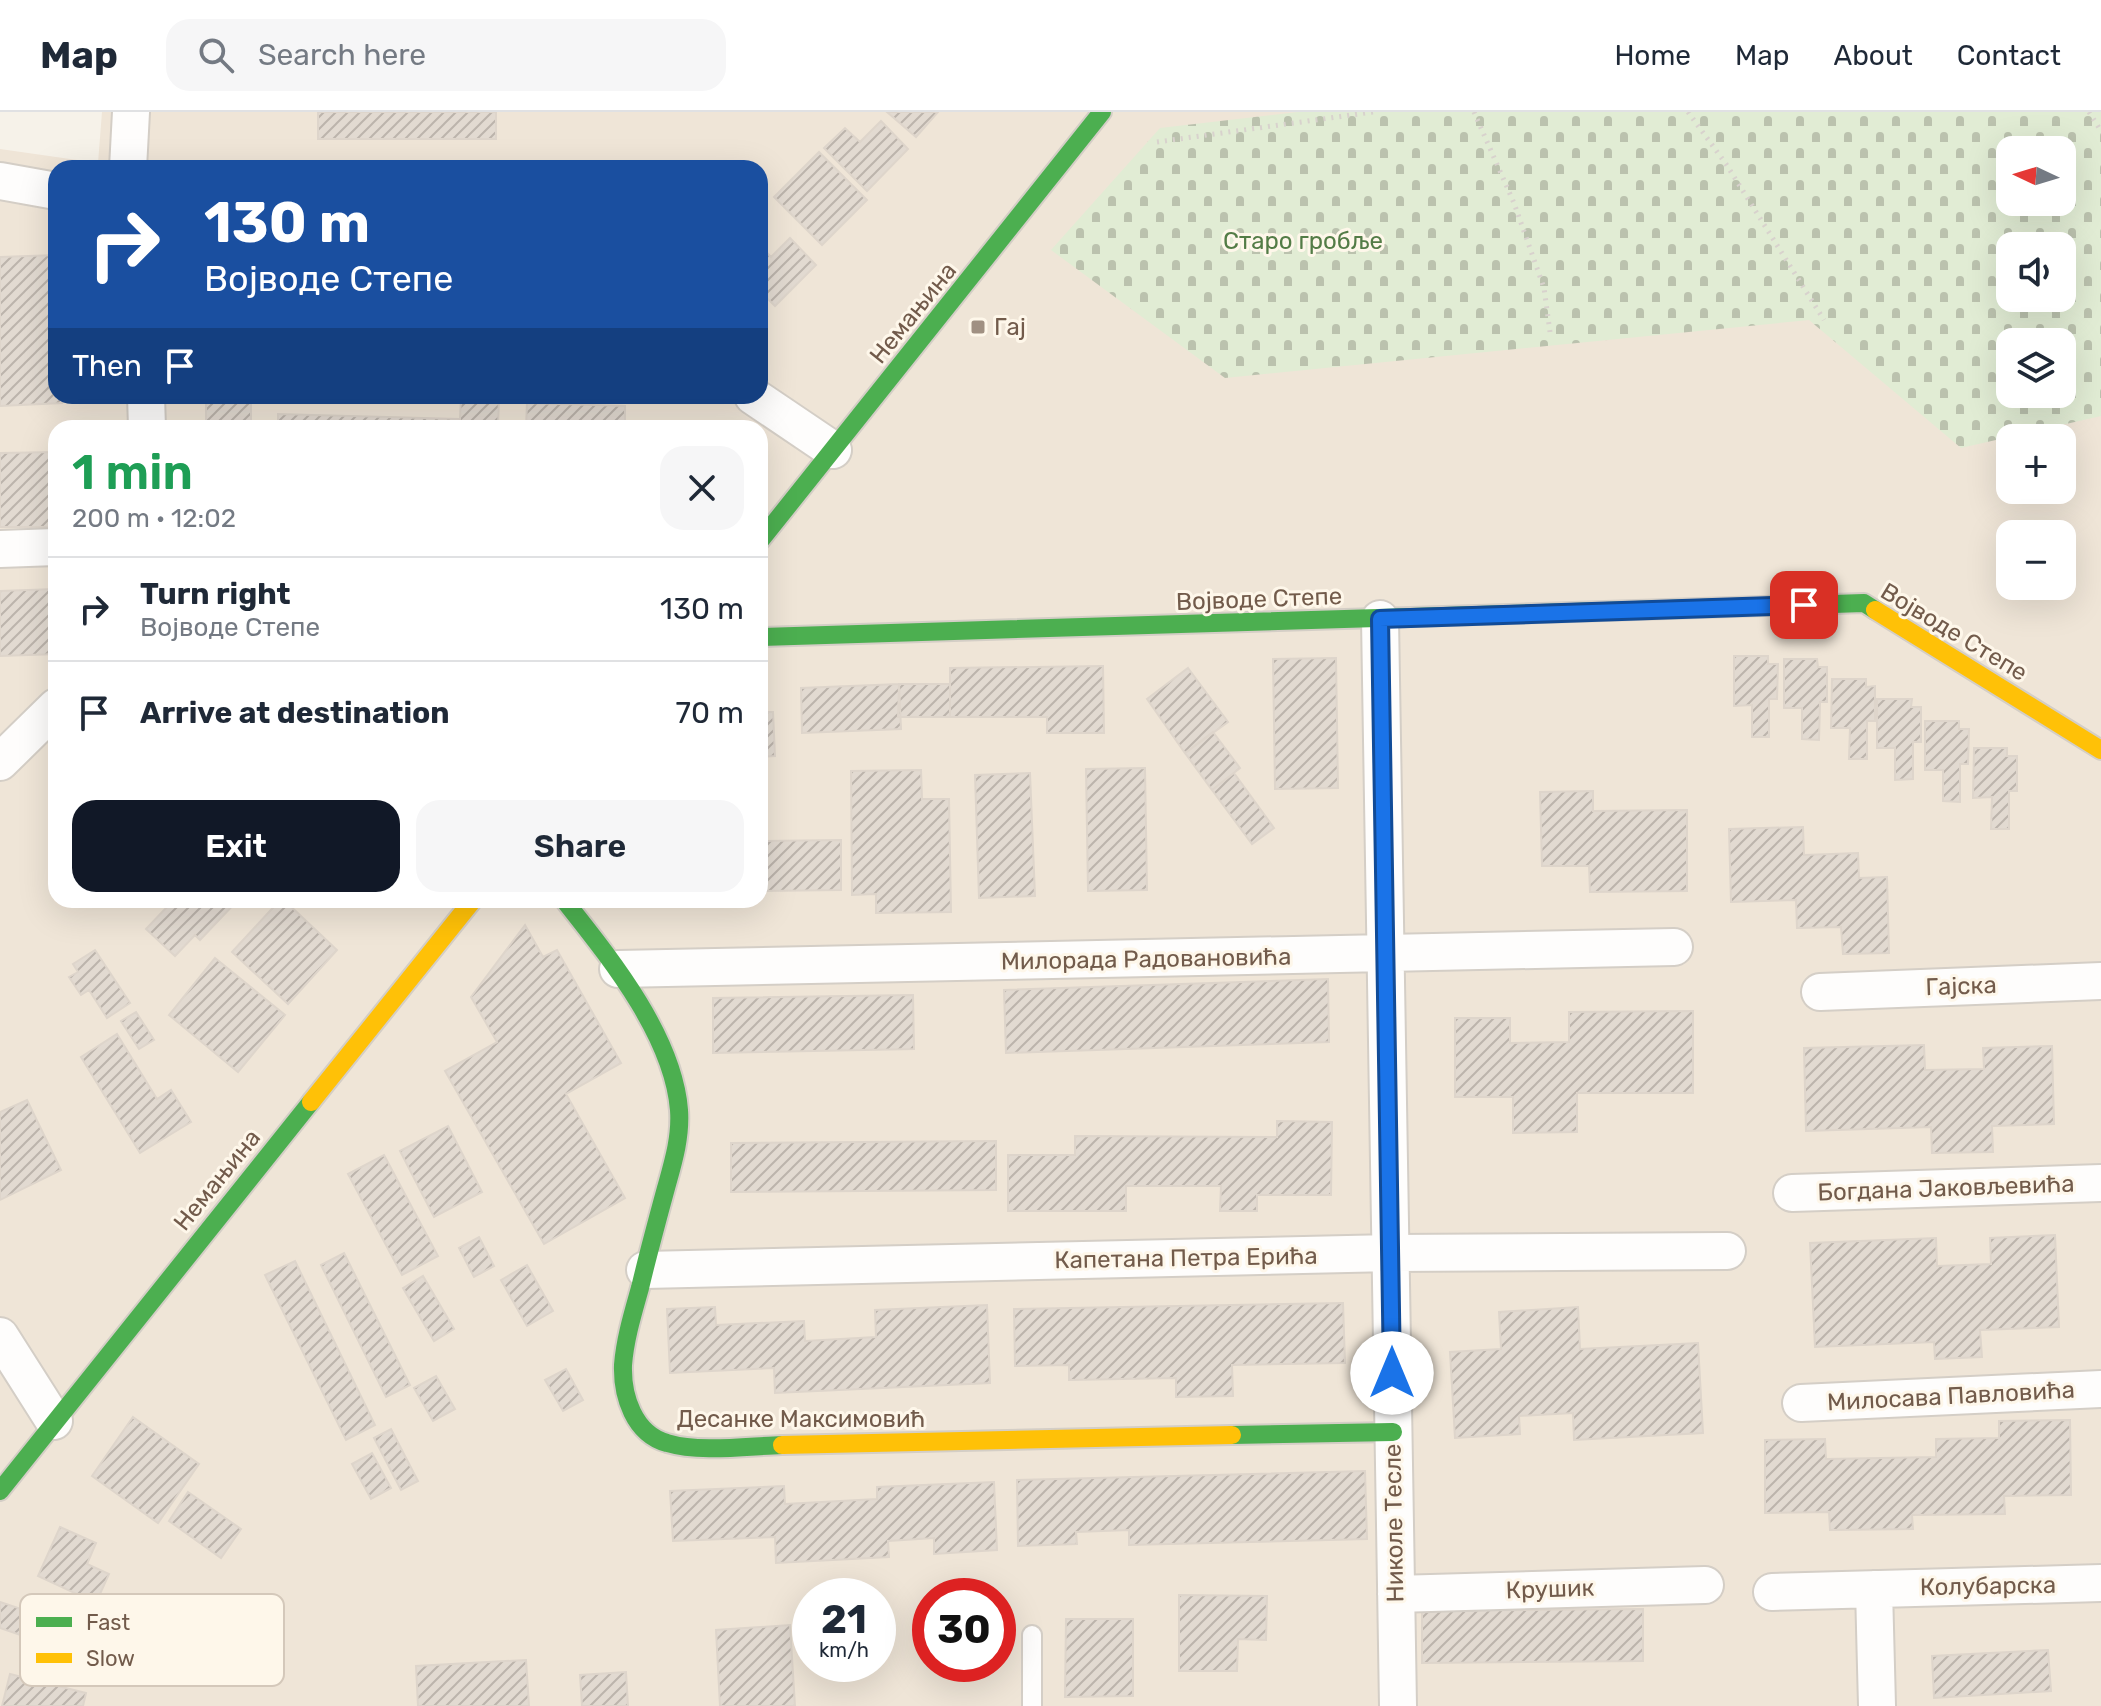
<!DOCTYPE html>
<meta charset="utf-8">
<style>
:root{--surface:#fff;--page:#f6f6f7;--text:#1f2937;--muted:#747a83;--line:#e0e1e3;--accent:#111827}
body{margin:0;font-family:Rubik,sans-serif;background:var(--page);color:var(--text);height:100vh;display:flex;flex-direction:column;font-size:30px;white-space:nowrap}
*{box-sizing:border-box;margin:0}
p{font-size:26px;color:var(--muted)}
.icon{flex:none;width:44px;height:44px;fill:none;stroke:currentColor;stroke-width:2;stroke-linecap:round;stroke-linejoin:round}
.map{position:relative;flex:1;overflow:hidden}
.side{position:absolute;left:48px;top:308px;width:720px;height:488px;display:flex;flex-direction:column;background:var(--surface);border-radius:24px;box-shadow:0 8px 32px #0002}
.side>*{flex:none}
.guide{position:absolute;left:48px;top:48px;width:720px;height:244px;border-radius:24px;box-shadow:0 8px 32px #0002;background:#1a4fa0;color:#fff;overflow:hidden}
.needle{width:52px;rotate:274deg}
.tools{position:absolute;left:1996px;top:24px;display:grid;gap:16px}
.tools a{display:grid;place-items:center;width:80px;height:80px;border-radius:16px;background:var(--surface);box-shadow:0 8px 32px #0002;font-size:40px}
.speed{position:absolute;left:792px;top:1466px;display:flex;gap:16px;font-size:40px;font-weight:700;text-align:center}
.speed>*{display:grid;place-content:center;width:104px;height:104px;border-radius:50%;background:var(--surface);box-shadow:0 8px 32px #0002;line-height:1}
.speed small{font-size:20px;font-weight:400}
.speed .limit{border:12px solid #d22;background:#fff;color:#111}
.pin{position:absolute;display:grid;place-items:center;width:68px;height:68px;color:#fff;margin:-34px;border-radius:16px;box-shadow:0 4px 12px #0006}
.me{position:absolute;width:88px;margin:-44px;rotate:0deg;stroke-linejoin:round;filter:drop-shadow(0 0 6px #0008)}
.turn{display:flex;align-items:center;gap:28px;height:168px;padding:0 24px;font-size:36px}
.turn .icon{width:104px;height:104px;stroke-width:2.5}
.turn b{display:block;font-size:56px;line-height:68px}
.then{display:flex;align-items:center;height:76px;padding:0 24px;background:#0003;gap:16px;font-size:30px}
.round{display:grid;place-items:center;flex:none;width:84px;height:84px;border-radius:24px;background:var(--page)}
.overview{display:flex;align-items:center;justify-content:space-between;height:136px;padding:0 24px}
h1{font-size:48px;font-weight:600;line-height:60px;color:#1e9e55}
.button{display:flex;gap:16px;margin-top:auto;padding:16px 24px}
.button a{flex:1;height:92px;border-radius:24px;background:var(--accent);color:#fff;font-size:32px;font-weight:600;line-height:92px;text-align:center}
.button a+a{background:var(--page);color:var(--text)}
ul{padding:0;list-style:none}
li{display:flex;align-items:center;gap:24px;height:104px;padding:0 24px;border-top:2px solid var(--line)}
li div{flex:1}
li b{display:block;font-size:30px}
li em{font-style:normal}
header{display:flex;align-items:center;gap:48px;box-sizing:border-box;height:112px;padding:0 40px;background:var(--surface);border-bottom:2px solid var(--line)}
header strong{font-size:38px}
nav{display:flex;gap:44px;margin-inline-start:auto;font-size:28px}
.search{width:560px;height:72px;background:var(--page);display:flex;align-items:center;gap:20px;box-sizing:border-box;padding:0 28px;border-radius:24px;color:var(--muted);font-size:30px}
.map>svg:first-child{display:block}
</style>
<header>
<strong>Map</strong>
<div class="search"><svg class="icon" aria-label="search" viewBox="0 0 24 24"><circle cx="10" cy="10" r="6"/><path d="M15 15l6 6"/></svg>Search here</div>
<nav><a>Home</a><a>Map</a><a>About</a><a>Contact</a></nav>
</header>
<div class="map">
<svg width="2101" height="1594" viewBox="0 0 2101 1594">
<defs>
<pattern id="cemetery-stones" width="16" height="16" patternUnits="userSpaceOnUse" patternTransform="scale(2)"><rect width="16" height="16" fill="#e1ecd4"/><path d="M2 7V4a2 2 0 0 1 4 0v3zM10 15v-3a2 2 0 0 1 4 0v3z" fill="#bbc2ae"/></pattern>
<pattern id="building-hatch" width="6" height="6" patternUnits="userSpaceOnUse" patternTransform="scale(2)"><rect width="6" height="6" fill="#e2dad1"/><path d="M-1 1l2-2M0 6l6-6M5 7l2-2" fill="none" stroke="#bcb4ac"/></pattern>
</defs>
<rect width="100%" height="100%" fill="#f6f2e9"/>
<path fill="#efe5d7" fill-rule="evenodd" d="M102,0H2101V1594H0V37L98,51ZM2010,38H2062V90H2010ZM56,56H760V284H56ZM2010,134H2062V186H2010ZM2010,230H2062V282H2010ZM56,316H760V788H56ZM2010,326H2062V378H2010ZM2010,422H2062V474H2010ZM810,1484H878V1552H810ZM930,1484H998V1552H930Z"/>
<path fill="url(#cemetery-stones)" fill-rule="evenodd" d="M1298,0H2101V304L1961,336L1809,208L1225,266L1051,138L1160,16ZM2010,38H2062V90H2010ZM2010,134H2062V186H2010ZM2062,230V282H2010V230Z"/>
<path fill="url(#building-hatch)" stroke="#ded5cb" stroke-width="2" d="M318,0H496V27H318Z
M887,0H938L916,25Z
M881,9L908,37L867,79L824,36L845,16L860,30Z
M819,40L867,88L822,133L774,85Z
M790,126L816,153L775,194L760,179V133L771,145Z
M56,143V284H62V291L0,294V145Z
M206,284H251V316H206Z
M461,284H499L498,316H278V302L460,307Z
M527,291L625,294V316H526Z
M56,340V415H0V341Z
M55,477L56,542L0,544V479Z
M1734,544H1768V552H1778L1777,587H1769V625H1752V593L1734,594Z
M1336,546L1338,676L1275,677L1273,547Z
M1784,547H1817L1818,555H1827V590H1820L1819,628L1802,627V596H1784Z
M1103,554L1104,621H1047V605H950V556Z
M1188,556L1228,610L1185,641L1147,587Z
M1832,567H1866V575L1875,574V609H1867V647H1849L1850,616H1831Z
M899,572L901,617L802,621L801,576Z
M899,572H950V605H898Z
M1877,587H1912L1911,595H1921V630H1913V667L1895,668V636H1877Z
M760,600H773L775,644L760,645Z
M1925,609H1959V617H1969L1968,652H1960V690L1943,689V658H1925Z
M1213,620L1240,656L1212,678L1185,641Z
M1974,636H2007V644H2017V679H2009V717H1991L1992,685L1973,686Z
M1145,656L1147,778L1088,779L1086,657Z
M921,658L922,687H949L951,800L876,801V782L852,783L851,659Z
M1030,661L1035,784L979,786L975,663Z
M1234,661L1274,716L1252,732L1212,678Z
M1593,679V699L1687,698V779L1590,780L1589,754H1542L1540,680Z
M1803,715L1804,743L1858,741L1859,766L1887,765L1889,841L1843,842L1841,815L1797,816L1796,788L1731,790L1729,717Z
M841,728V778L760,779V729Z
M157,788H238L200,828L195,823L175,844L146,817L166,796Z
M280,788H284L337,838L288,892L232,840Z
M525,813L543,845L557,838L621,951L566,982L625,1086L544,1132L445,959L497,930L471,885Z
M95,838L130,891L107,906L89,878L81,883L69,865L78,860L73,852Z
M215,846L285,903L238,960L169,903Z
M1328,867L1329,930L1006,941L1004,878Z
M913,883L914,937L713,941V886Z
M1693,899V981H1577V1020L1513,1021V985H1455V906H1510V931L1569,930V900Z
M136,900L154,928L139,937L121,909Z
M117,922L157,987L171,978L191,1010L140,1041L81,945Z
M1924,933L1925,958L1984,957L1983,936L2052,934L2054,1012L1992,1014L1993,1040L1932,1041L1931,1015L1806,1019L1804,936Z
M27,988L61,1058L0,1088V1000Z
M1277,1009L1332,1010L1331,1083H1257V1099H1220L1221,1074H1126V1099H1008V1043H1075V1024L1277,1025Z
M448,1014L482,1080L434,1105L400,1039Z
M996,1029V1078L731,1080V1031Z
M384,1043L438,1144L402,1163L348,1062Z
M2055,1123L2059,1215L1980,1218L1982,1245L1935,1247L1934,1230L1815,1235L1810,1131L1936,1126L1937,1154L1991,1152L1990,1126Z
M479,1125L494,1154L474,1165L459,1136Z
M344,1141L410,1273L386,1285L321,1153Z
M295,1149L375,1313L346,1328L265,1163Z
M527,1153L553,1199L527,1214L501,1168Z
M423,1164L454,1217L434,1229L403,1176Z
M1343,1191L1345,1251L1232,1253L1233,1284L1176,1285V1266L1069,1268V1253L1015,1254L1014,1197Z
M987,1193L990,1271L775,1281L774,1256L670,1261L667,1197L715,1195L716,1213L804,1209L805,1229L876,1225L875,1198Z
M1578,1195L1580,1237L1698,1231L1703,1321L1574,1328L1573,1301L1519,1304L1520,1322L1455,1326L1450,1240L1501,1237L1499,1200Z
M566,1257L583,1288L563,1299L545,1268Z
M436,1264L455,1297L433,1309L414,1276Z
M133,1305L199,1352L158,1411L92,1364Z
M2070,1308L2071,1383L2004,1384L2005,1402L1912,1403L1913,1417L1830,1418L1829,1400L1765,1401V1328L1825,1327L1826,1347L1936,1345V1327L1999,1326V1309Z
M391,1317L418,1369L401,1378L374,1326Z
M372,1341L391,1376L371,1387L352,1352Z
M1365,1359L1367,1427L1129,1433V1418L1076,1420L1077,1432L1018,1434L1017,1368Z
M994,1370L997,1438L934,1442V1426L888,1429L889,1445L776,1451L775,1425L673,1429L670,1379L784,1374L785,1392L877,1387V1375Z
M188,1380L241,1417L221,1446L169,1409Z
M60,1415L96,1431L87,1452L109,1462L96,1491L38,1464Z
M1179,1483L1267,1484L1266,1528L1238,1527L1237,1559H1179Z
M0,1490L104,1525L96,1549L0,1516Z
M1643,1497V1549L1422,1551V1499Z
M1066,1507H1133V1584L1065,1585Z
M790,1513L795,1594H720L716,1518Z
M2048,1538L2051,1579L1934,1586L1932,1544Z
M526,1548L529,1594H418L416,1554Z
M626,1560L628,1594H582L580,1563Z
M10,1562L86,1581L83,1594H2Z"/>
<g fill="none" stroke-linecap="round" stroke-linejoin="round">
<defs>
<path id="lane" d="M1032,1523V1594"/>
<path id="street" d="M128,56L131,0
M0,69L56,79
M146,284L147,316
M753,284L833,338
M0,437L56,435
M1380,507L1398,1594
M0,650L56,595
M618,857L1674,835
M1820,880L2101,869
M1792,1081L2101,1071
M645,1158L1392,1141L1727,1139
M0,1224L54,1309
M1801,1291L2101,1277
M1874,1477L1877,1594
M1772,1480L2101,1471
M1396,1482L1705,1473"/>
<path id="fast" d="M760,429L1102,0
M760,525L1864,491L1875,498
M564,788C609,845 673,923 679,998C681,1025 673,1051 666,1076C657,1109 648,1142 640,1176C633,1201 625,1227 623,1253C622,1284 634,1322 667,1331C700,1341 748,1334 782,1333
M1232,1323L1393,1320
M0,1379L311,990"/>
<path id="slow" d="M1875,498L2101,638
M311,990L473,788
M782,1333L1232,1323"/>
</defs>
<use href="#lane" stroke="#d4cec6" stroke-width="22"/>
<use href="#street" stroke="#d4cec6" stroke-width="40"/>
<use href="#fast" stroke="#d4cec6" stroke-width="22"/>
<use href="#slow" stroke="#d4cec6" stroke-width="22"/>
<path stroke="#d8d2cd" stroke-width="5" stroke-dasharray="2 6" stroke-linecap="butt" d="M1474,0L1514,91L1544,176L1550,220
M1688,0L1726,52L1824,208
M2089,0L2101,19
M1157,30L1373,0"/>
<use href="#lane" stroke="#fefdfc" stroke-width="18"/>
<use href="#street" stroke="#fefdfc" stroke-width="36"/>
<use href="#fast" stroke="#4caf50" stroke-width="18"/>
<use href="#slow" stroke="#ffc107" stroke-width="18"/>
</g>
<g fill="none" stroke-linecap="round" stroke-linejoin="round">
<defs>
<path id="route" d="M1392,1261L1380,507L1804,493"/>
</defs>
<use href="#route" stroke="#114b97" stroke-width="20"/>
<use href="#route" stroke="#1a73e8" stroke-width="14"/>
</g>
<rect fill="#a09082" stroke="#fef7ea" stroke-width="3" x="970" y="207" width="16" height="16" rx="4"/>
<g text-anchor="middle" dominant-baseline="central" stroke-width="6" stroke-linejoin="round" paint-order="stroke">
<g font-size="24" fill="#537c46" stroke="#fef7ea">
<text x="1303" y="129">Старо гробље</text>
</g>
<g font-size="24" fill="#725b4b" stroke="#fef7ea">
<text transform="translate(913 201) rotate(-51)">Немањина</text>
<text transform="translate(1259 487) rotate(-2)">Војводе Степе</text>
<text transform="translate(1954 520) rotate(31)">Војводе Степе</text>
<text transform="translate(1146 847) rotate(-1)">Милорада Радовановића</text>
<text transform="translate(1961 874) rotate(-2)">Гајска</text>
<text transform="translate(217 1068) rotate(-51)">Немањина</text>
<text transform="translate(1946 1076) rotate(-2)">Богдана Јаковљевића</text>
<text transform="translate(1186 1146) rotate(-1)">Капетана Петра Ерића</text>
<text transform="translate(1951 1284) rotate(-3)">Милосава Павловића</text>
<text x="801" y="1307">Десанке Максимовић</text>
<text transform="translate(1394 1411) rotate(-91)">Николе Тесле</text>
<text transform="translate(1988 1474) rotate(-1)">Колубарска</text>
<text transform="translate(1550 1477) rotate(-2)">Крушик</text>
</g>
<g font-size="24" fill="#725b4b" stroke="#fef7ea" text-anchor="start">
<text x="994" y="215">Гај</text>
</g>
</g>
<rect x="20" y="1482" width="264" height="92" rx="12" fill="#fef7ea" stroke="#d4c8ba" stroke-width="2"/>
<rect x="36" y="1505" width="36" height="10" fill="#4caf50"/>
<rect x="36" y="1541" width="36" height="10" fill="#ffc107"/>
<g font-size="22" fill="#725b4b">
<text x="86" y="1518">Fast</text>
<text x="86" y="1554">Slow</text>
</g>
</svg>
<div class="tools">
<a><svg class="needle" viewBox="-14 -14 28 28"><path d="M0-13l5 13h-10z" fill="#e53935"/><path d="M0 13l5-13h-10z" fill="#747a83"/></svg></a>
<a><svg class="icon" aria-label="sound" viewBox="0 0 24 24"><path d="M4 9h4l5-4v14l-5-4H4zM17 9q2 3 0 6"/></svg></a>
<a><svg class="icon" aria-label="layers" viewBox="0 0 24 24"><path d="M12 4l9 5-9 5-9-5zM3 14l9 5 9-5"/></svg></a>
<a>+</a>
<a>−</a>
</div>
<div class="speed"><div>21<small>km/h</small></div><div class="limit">30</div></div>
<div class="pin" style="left:1804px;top:493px;background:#d93025"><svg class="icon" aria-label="arrive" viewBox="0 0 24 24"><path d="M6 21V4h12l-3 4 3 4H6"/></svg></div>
<svg class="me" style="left:1392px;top:1261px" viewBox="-20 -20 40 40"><circle r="19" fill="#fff"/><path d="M0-13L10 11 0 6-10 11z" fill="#1a73e8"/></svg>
<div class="guide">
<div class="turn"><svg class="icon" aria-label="right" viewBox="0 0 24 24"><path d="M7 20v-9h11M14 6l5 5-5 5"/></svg><div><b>130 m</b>Војводе Степе</div></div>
<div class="then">Then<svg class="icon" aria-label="arrive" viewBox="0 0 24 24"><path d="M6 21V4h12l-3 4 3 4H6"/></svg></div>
</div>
<section class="side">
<div class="overview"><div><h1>1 min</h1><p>200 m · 12:02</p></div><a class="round"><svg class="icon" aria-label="close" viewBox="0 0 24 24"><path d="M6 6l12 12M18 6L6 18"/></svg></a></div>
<ul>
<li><svg class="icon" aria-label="right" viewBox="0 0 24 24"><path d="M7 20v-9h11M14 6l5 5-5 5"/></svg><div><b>Turn right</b><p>Војводе Степе</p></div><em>130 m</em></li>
<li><svg class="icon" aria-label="arrive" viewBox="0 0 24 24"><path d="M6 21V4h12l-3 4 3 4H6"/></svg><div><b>Arrive at destination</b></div><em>70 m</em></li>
</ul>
<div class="button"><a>Exit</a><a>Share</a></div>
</section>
</div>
